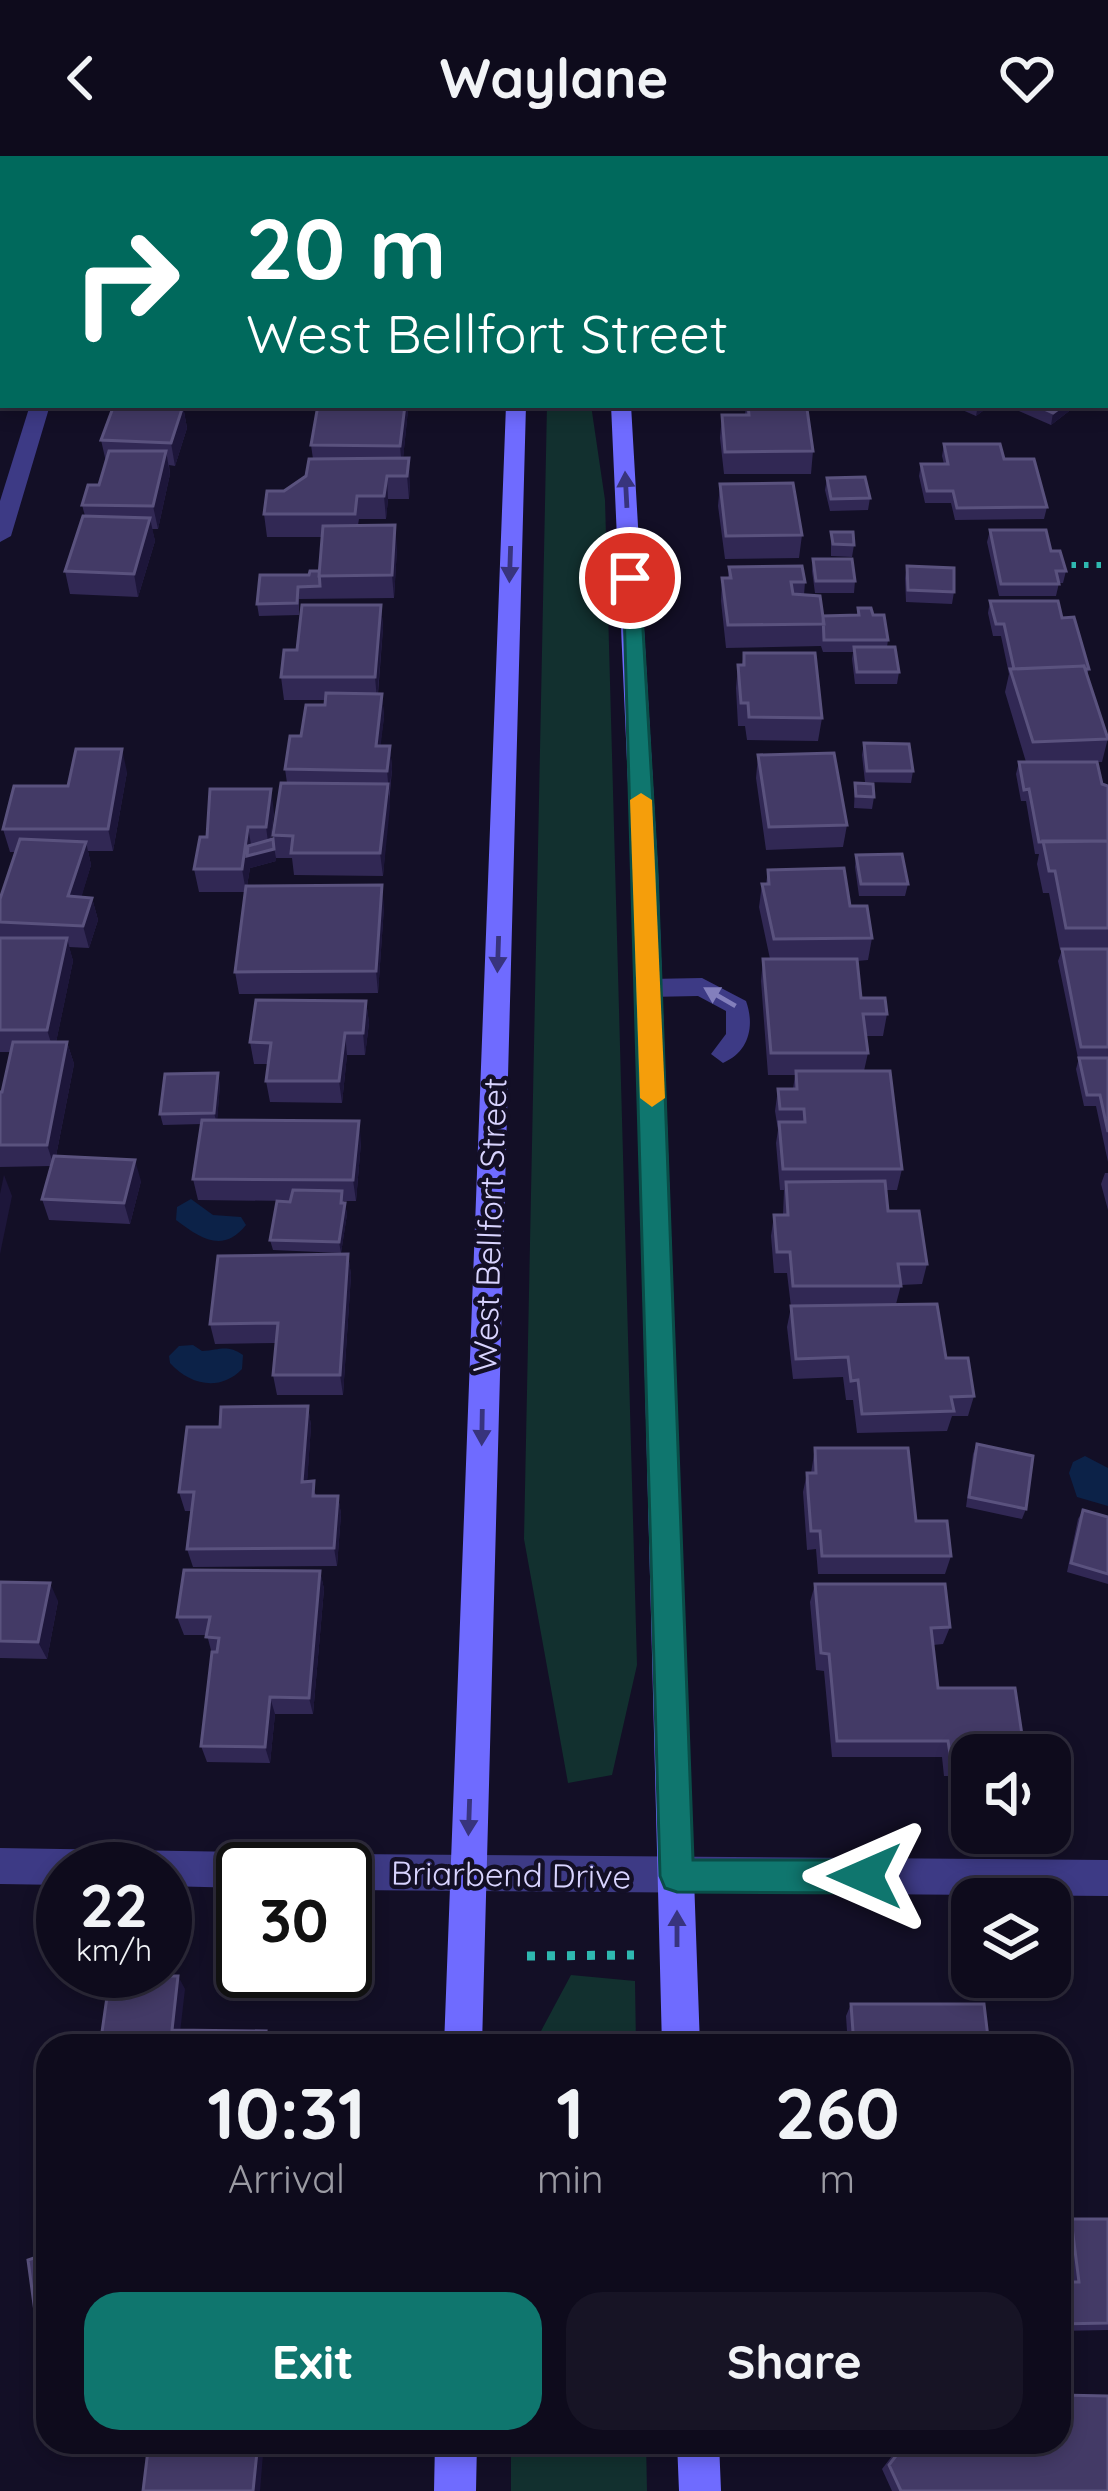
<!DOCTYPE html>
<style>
:root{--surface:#0e0b1c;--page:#171425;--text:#f1f3f6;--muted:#9b9ba3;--line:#2e2b3b;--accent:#0f766e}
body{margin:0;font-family:Quicksand,sans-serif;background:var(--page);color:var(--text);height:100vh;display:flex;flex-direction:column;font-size:45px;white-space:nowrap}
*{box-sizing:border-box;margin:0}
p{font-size:39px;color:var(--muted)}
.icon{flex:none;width:66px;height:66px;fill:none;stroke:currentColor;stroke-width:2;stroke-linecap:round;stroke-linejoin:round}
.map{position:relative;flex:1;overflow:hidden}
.side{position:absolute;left:36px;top:1878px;width:1035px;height:420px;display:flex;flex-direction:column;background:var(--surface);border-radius:36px;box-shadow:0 6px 18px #0003,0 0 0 3px var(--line)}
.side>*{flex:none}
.hud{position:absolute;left:0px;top:0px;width:1110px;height:252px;box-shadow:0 6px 18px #0003,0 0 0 3px var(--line);background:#00695c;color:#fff;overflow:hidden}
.fabs{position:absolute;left:951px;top:1578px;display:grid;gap:24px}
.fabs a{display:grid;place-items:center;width:120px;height:120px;border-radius:24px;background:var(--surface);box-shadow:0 6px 18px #0003,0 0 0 3px var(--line);font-size:60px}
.speed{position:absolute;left:36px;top:1686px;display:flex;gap:24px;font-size:60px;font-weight:700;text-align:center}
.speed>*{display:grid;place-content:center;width:156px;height:156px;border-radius:50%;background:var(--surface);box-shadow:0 6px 18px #0003,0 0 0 3px var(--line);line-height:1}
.speed small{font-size:30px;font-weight:400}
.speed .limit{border:6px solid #111;border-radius:18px;background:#fff;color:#111}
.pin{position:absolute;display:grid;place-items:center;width:102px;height:102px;color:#fff;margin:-51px;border:6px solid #fff;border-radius:50%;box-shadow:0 3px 12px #0007}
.me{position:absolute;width:132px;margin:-66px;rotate:270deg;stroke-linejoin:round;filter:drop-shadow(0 0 9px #0008)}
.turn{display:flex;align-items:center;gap:42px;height:252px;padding:0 48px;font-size:54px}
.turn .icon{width:156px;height:156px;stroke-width:2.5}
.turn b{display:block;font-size:84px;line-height:102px}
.eta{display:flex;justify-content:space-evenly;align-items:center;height:204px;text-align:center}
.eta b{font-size:72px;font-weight:800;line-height:84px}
.cta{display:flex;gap:24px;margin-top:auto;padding:24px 48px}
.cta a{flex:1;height:138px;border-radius:36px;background:var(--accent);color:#fff;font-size:48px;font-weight:800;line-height:138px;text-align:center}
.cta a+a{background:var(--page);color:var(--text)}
header{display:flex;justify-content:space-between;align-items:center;height:156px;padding:0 48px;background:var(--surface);font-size:54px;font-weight:800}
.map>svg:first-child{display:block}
</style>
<header><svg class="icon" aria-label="back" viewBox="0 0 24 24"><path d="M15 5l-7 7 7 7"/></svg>Waylane<svg class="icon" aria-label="heart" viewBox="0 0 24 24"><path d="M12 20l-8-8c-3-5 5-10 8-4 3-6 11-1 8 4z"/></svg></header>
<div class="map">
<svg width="1108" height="2335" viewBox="0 0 1108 2335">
<rect width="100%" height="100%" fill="#130f26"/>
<path fill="#12302f" d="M547,249H591L605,344L637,1509L612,1619L568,1627L524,1383Z
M571,1819L635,1825L636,1890H533Z
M511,2286H646L647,2335H511Z"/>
<path fill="#0c2248" d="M191,1043L213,1059L241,1061L246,1069C223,1098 200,1082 176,1064L177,1051Z
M193,1189L202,1195C220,1194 227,1188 243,1199L242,1213C220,1236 190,1229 170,1207L169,1200L179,1190Z
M1085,1300L1108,1312V1350L1077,1341L1069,1317L1073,1306Z"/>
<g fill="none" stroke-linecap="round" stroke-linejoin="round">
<path stroke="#2fb8b0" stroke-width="6" stroke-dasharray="4.5 8" stroke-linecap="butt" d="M1059,409H1108"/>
<path stroke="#2fb8b0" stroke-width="9" stroke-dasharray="8 12" stroke-linecap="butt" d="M527,1800L634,1799"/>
<path fill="#3d3a85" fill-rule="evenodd" d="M702,822L746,845C755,870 749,896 723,907L711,898L726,878V855L698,840L649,841L637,832L649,823Z"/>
<path fill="#3d3a85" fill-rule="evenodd" d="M0,11H3V25H0Z
M30,249H50L11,380L0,386V345Z
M0,1692L243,1696L256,1702L261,1713H243V1732L165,1730V1713H63V1729L0,1728Z
M345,1698L1108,1704V1740L345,1734V1713H328L332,1704Z"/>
<path fill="#6f6bff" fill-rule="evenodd" d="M514,0H532V3H514Z
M600,0H618V3H600Z
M998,0H1056L996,3Z
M1107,34H1108V44H1107Z
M0,71H3V81H0Z
M506,249H526L482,1890H444Z
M611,249H631L658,716L700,1890H662L632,716Z
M435,2286H477L476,2335H434Z
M677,2286H719L721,2335H679Z"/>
</g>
<path fill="#312854" d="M746,249H797L813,295L811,318H724L720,282L722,259H745Z
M951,249H991L976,260Z
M1005,249H1077L1051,269Z
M183,250L187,272L175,310L169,309L170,318L158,373H152L155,385L138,441L70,438L65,415L85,360L82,349L99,329L106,306L101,284Z
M408,254L403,302L410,325L409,343H388L386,363H359L358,369L397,392L394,442L299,443V459L259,460L257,448L319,415L322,381H267L264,358L284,335L306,320L313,303L311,289Z
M944,288L1004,303L1047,351L1044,363L955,364L951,347H925L919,320L921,308H944L942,300Z
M827,322L870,342L868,354L830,355L825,334Z
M720,328L802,379L799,402L725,403L718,350Z
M990,374L1066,415L1063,427H1059L1056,440H999L987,386Z
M831,376L854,389L852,401L831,400Z
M813,403L855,425L854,437H815L812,415Z
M907,410L954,436L952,448L906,446L905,422Z
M729,411L805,426L804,439L823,460L857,459L858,452L873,459L888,484L887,491L899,516L897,528H855L852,503L853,496H823L821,490L726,492L721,445L722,422H728Z
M990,445L1062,462L1089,513L1087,519L1108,582L1102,606H1098L1102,628L1108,630V1006L1096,950H1084L1076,913L1079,902H1088H1078L1058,805L1062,794H1060L1049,737H1043L1037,708L1039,698H1035L1026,645H1021L1016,618L1019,606H1026L1005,536L1009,518L1001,480H993L988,457Z
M381,449L383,472L378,538H382L384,561L380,590H390L392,613L383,720L294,719L292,702H276V705L250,712L247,730L384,751L378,837L239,838L235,816L245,736H199L194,713L207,681L274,656L271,684L273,683V679L287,627L285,613L301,580L325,549V544H284L281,521L297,494Z
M744,497L822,562L818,585L747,584L745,570H738L736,532L738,509H742Z
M864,587L913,615L911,627L865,626L862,599Z
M758,599L847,669L843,691L766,694L756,622Z
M127,616L113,695H88L91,709L81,741L92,742L98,764L89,792L69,791L73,805L56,886H67L74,908L56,1000L141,1025L130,1068L49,1064L42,1043L51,1010L0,1011V936H2L11,896H0V743L16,696H10L3,673L68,630Z
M855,627L874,641L872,653L854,652Z
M856,699L908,728L905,740H859L855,711Z
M768,714L850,750L872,782L868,804L857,805L861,842L887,858L883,880H866L868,897L864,915L902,1013L897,1034H886L888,1055L927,1108L922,1128L901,1129L896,1148L946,1202L974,1240L968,1260H952L947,1275L857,1277L853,1244H846L843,1221L793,1223L787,1171L791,1151L787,1117H774L771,1080L774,1059H783L784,1034H780L776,987L778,974L775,955L778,933H793L795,919H768L761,825L763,803H770L759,751L762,728H766Z
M366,845L369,867L365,899H347L342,947L270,946L266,925L268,908H254L250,886Z
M220,928L217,964L361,986L356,1045H344L347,1058L341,1097L273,1094L270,1084L290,1045L198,1044L193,1023L202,968L163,969L160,958Z
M1105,1017H1108V1054L1101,1028Z
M348,1098L351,1119L343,1239H277L273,1219L276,1187L215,1188L210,1168Z
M308,1250L311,1270L307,1325L317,1340H338L341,1358L337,1410L193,1411L187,1393L192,1355H185L179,1336L220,1271Z
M977,1288L1026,1353L1022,1363L966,1351L973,1298Z
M815,1292L916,1365L951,1400L945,1418H818L816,1393L807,1394L803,1336L807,1317H811Z
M1083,1354L1108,1361V1428L1067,1416L1078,1363Z
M320,1415L324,1433L313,1558H275L270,1607L207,1606L201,1590L212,1498L207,1479H184L177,1461Z
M0,1426L58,1445L47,1503L0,1502Z
M815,1428L950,1471L943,1488L933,1489L938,1532L972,1599V1620H944L942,1601H832L824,1515L816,1514L810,1446Z
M851,1848L989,1890H848L846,1860Z
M1071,2063H1108V2174L1059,2175V2126H1067L1060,2072Z
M884,2286H1059L1108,2335H892L882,2313L895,2296Z"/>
<path fill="#1d163a" d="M405,249H408V254L402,313L400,290Z
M978,249H991L976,260Z
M1064,249H1077L1051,269L1053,257Z
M183,250L187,272L175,310L171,287Z
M166,295L170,318L158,373L153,350Z
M409,302L410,325L409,343L407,320Z
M387,320L388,343L386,363L384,340Z
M150,362L155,385L138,441L134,418Z
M395,369L397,392L394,442L392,419Z
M381,449L383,472L377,544L375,521Z
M382,538L384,561L378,613L376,590Z
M390,590L392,613L389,637L387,615Z
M122,593L127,616L113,695L108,673Z
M388,628L390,651L383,720L380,697Z
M271,633L274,656L269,693L266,671Z
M248,671L252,694L274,691L276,702V705L250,712L246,736L242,713Z
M86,686L91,709L75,763L68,740Z
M382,729L384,751L378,837L376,815Z
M92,742L98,764L89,792L83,770Z
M67,782L73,805L54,896L47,874Z
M366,845L369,867L365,899L363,877Z
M345,877L347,899L342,947L339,925Z
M67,886L74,908L54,1010L47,989Z
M218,917L220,928L217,968L214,957Z
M359,965L361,986L356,1045L353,1024Z
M135,1004L141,1025L130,1068L124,1047Z
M4,1019L12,1040L0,1098V1038Z
M345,1047L347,1058L341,1097L339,1086Z
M348,1098L351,1119L343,1239L340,1219Z
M308,1250L311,1270L306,1344L302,1326Z
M338,1340L341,1358L337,1410L334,1392Z
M320,1415L324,1433L313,1558L309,1542Z
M50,1427L58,1445L47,1503L38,1486Z
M270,1541L275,1558L270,1607L265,1591Z
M178,1820L185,1833L179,1886L172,1874Z
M266,1875L271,1887V1890H264Z
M258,2286H264L260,2335H253Z"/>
<path fill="#433a66" stroke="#5a527e" stroke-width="3" d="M114,249H165L183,250L171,287L101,284Z
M318,249H405L400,290L311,289Z
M748,249H797L798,253H807L813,295L725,296L722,259H749Z
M1035,249H1064L1053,257Z
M944,288H1000L1004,303H1034L1047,351L957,352L953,335H927L921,308H948Z
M109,295H166L153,350L82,349L88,329H99Z
M409,302L407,320H387L384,340H357L355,358H264L267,335H284L306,320L309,303Z
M865,321L870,342L831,343L827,322Z
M793,327L802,379L726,380L720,328Z
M83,360L150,362L134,418L65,415Z
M395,369L392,419L319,420L323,370Z
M990,374H1046L1051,395H1060L1066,415H1056L1059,428H1001Z
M831,376H853L854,389L833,388Z
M813,403H852L855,425H816Z
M802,410L805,426H791L793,438L820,440L824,468L728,469L722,422H731L729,411Z
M907,410L954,412V436L908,434Z
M310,415H319L320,430L298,431L297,447L257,448L260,419H309Z
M990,445H1058L1062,462L1074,461L1089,513H1085L1084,510L1014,513L1004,468H996Z
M302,449H381L375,521H281L284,494H297Z
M858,452H871L873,459H884L888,484H824L823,460L859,459Z
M854,491H895L899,516H857Z
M744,497H815L822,562L749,561L748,547H741L738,509H744Z
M1084,510L1108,583L1033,586L1010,513Z
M326,537L382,538L376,590H390L387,615L285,613L290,580H301L306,549H325Z
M864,587L909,588L913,615H867Z
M76,593H122L108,673H3L14,630H68Z
M834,597L847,669L769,671L758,599Z
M1019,606H1097L1102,628L1108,630V685L1039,686L1029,633L1024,634Z
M281,627L388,628L380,697H291L293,680L273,679Z
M855,627L873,628L874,641L856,640Z
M210,633H271L266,671H248L242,713H194L200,681H207Z
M20,683L86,686L68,740L92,742L83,770L0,766V743Z
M273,683L274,693L247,700L248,690Z
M1043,685H1108V772H1066L1055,715H1049Z
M902,698L908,728H861L856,699Z
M844,712L850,750H867L872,782L774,783L762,728H769L768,714Z
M382,729L376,815L235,816L246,730Z
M0,782H67L47,874H0Z
M1062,793H1108V891H1081Z
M763,803H857L861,842H885L887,858H863L868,897H771Z
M256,844L366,845L363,877H345L339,925H266L271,887L250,886Z
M13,886H67L47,989H0V936H2Z
M1079,902H1108V976L1100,939H1087Z
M796,915H890L902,1013H783L779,966H805L804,953H780L778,933H797Z
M218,917L214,957L160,958L165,918Z
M202,964L359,965L353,1024L193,1023Z
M54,1000L135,1004L124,1047L42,1043Z
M885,1025L888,1055H919L927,1108H898L901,1130H793L790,1096H777L774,1059H788L786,1026Z
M293,1034L342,1035L341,1047H345L339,1086L270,1084L277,1045L290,1046Z
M348,1098L340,1219H273L278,1167L210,1168L218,1100Z
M937,1148L946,1202H968L974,1240L951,1241L954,1255L862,1258L858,1224L851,1225L848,1201L796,1203L791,1150Z
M308,1250L302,1326L314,1325L313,1340H338L334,1392L187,1393L194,1336H179L187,1271H220L221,1251Z
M977,1288L1033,1300L1026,1353L969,1341Z
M815,1292H908L916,1365H947L951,1400H822L820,1375H811L808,1336L807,1317H816Z
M1083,1354L1108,1361V1418L1071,1407Z
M184,1414L320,1415L309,1542L270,1541L265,1591L201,1590L212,1496H217L219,1482L206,1481L210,1461H177Z
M0,1426L50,1427L38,1486L0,1485Z
M815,1428H945L950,1471L931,1472L938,1532H1015L1025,1599H972V1604H951L948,1585H837L829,1498L821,1497Z
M110,1820H178L172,1874L266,1875L264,1890H100Z
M851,1848H984L989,1890H854Z
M1071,2063H1108V2167L1059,2168V2126H1079Z
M48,2097V2191L40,2193L28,2104Z
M1059,2239L1108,2240V2335H901L889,2309L902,2292L896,2286H1059Z
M149,2286H258L253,2335H143Z"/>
<defs><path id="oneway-solid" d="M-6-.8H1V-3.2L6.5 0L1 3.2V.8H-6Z" transform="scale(3)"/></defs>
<g fill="#38347d">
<use href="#oneway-solid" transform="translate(626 334) rotate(-93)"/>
<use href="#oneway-solid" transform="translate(510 408) rotate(92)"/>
<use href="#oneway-solid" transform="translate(498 798) rotate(92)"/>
<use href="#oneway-solid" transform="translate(482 1271) rotate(91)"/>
<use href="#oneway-solid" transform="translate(469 1661) rotate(92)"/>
<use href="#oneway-solid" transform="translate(677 1773) rotate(-90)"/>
</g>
<use fill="#837fbc" href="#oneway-solid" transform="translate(720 841) rotate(-150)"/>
<path fill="#0f766e" stroke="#0a4d48" stroke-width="3" d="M623,417L640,422L657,716L693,1704H865L877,1709L882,1720L877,1732L865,1737L677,1736L665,1732L660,1720Z"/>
<path fill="#f59e0b" d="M641,637L652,644L665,942L652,951L640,942L630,644Z"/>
<g text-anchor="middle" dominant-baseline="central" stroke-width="9" stroke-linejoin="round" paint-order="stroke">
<g font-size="33" fill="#d9d4ff" stroke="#130f26">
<text transform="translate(489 1069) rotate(-88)">West Bellfort Street</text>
<text transform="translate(511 1718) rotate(1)">Briarbend Drive</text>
</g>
</g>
</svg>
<div class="fabs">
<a><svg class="icon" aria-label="sound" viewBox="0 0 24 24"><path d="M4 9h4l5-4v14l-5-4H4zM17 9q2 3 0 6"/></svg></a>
<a><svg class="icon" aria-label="layers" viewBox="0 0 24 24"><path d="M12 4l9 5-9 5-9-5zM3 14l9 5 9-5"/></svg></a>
</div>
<div class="speed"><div>22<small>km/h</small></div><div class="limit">30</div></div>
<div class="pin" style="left:630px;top:422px;background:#d93025"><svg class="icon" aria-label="arrive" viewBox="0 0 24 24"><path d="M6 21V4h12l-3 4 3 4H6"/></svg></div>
<svg class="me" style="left:865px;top:1720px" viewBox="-20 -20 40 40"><path d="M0-17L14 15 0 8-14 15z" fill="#0f766e" stroke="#fff" stroke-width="4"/></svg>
<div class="hud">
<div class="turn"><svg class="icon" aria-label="right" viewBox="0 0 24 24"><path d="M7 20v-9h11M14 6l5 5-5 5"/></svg><div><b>20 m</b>West Bellfort Street</div></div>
</div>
<section class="side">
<div class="eta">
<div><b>10:31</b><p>Arrival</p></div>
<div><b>1</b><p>min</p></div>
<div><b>260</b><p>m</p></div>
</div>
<div class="cta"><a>Exit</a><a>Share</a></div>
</section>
</div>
